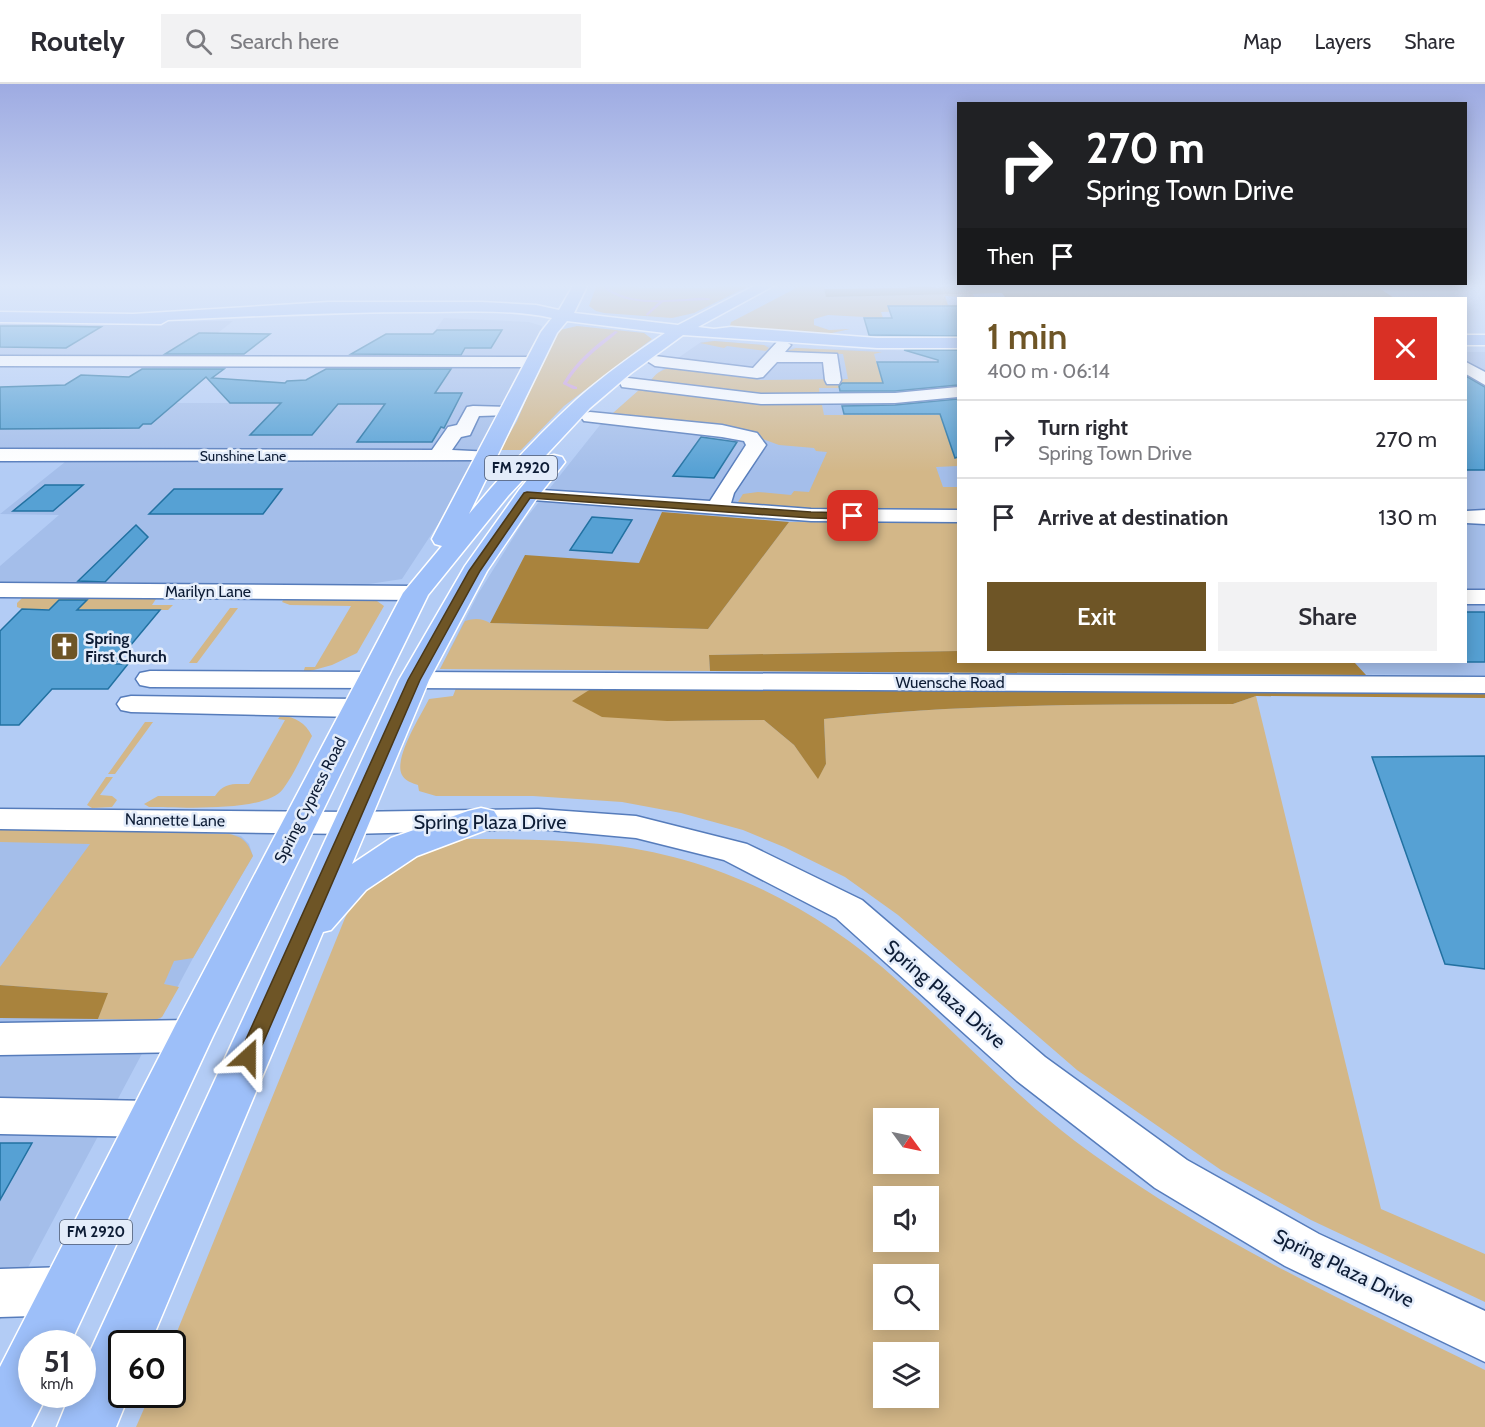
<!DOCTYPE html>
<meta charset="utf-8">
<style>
:root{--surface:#fff;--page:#f2f2f3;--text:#2b2b33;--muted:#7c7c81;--line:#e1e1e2;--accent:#6e5526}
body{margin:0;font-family:Cabin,sans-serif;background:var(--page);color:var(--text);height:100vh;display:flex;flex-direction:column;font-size:22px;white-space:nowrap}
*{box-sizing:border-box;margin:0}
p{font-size:20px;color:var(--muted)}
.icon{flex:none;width:33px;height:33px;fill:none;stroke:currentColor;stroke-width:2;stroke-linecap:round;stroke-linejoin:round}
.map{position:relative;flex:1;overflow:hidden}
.side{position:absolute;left:957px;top:213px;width:510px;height:366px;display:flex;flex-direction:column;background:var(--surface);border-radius:0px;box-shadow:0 3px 15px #0003}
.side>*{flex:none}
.banner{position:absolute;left:957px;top:18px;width:510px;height:183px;border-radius:0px;box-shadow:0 3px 15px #0003;background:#202124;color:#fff;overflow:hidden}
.needle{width:39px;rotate:123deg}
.buttons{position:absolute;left:873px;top:1024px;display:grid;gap:12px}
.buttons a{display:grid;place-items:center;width:66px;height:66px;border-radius:0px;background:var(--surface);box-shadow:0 3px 15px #0003;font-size:30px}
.speed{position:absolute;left:18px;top:1246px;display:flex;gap:12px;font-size:30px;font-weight:700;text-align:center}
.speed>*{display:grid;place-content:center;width:78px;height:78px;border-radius:50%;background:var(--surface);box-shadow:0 3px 15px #0003;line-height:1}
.speed small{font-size:15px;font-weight:400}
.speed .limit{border:3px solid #111;border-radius:9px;background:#fff;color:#111}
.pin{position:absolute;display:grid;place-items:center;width:51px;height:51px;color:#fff;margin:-26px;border-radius:12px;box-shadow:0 3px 9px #0006}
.me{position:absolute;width:66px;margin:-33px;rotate:24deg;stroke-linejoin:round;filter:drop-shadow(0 0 4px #0008)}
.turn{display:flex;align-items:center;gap:21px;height:126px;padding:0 30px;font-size:27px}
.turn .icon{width:78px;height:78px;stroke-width:2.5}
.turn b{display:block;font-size:42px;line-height:51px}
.then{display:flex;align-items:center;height:57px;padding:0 30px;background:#0003;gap:12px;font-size:22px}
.round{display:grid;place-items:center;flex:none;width:63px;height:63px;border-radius:0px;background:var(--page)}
.overview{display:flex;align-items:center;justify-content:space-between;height:102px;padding:0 30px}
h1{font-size:36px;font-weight:600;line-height:45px;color:var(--accent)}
.button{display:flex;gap:12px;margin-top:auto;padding:12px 30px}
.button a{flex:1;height:69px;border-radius:0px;background:var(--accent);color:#fff;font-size:24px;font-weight:600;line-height:69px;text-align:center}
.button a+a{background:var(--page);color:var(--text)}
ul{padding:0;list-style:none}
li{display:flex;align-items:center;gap:18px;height:78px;padding:0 30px;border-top:2px solid var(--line)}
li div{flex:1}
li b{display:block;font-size:22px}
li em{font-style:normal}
header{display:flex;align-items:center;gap:36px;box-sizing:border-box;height:84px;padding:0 30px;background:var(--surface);border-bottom:2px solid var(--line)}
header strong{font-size:28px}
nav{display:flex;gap:33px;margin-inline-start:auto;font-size:21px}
.search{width:420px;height:54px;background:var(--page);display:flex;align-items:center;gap:15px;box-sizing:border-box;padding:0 21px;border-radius:0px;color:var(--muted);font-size:22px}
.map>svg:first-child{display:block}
</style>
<header>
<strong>Routely</strong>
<div class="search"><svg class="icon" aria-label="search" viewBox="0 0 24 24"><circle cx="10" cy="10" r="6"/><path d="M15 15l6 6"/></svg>Search here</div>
<nav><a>Map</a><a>Layers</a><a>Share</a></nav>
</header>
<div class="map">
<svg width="1485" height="1343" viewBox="0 0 1485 1343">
<rect width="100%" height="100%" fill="#b3ccf5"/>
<path fill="#a4beea" d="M444,234L529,238L542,242L540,253L467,396L402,495L356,502H0V482L59,431L0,430L70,374L0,373V324L7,319H382Z
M0,237L108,238L233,237L185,275H0Z
M714,257L811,265L958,267V578H1466V268H1485V591L440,585L478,510L523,438L600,341L665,283L701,258Z
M0,742L105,747L229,750L241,752L249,760L253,772L193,874L0,1236Z"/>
<path fill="#d3b788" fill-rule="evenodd" d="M597,200L639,202V204H714L720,200H753L694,229L672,234L604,229L596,227L589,222Z
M804,200H828L824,205L827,213L972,209L975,214L945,212L948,221H958V225L881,228L883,234L828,231L814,235V241L829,246L850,245L823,251L730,242L731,238L737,235Z
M1218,200L1213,202L946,201L947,200Z
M577,242L644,249L652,255L564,322L521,366H500L517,337L554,251L560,246Z
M714,257L764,261L769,264L766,267L727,262L724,264L700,259Z
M796,264L882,268L874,270L883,300L851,304H819L820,313L779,314L650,298C661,280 677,283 697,285L695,287L761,296L848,295L843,270L784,268Z
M644,304L821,316L824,331H958V336H943L953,368H958V382L936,383L943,403H958V425L792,424L742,420L738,418L743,410L758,408L791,411L794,407L809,408L827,368L816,367L814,364L779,361L747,349L617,332L613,329L639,306Z
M789,438L958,439V567L709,571L710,587L440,585L465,537C474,534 482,534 490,539L708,545Z
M158,512L152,521H173L168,526L22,525L17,523V519L23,513Z
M357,514L377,517L384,522L357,569L332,581L303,589L305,583H315L351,522L290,521L282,518L284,515Z
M230,524H238L197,579H189Z
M458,599L597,601L667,637L764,636L794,661L818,694L826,680L824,635C959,619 1097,621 1233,620L1256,612L1381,1125L1485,1170V1218L1311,1136L1221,1086L1077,986L898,831L845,793L784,763L743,746L681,729L622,718L533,712H436L419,707L418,701C412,699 405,697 402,691C393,675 421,631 429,615L453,612Z
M281,631C296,634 305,638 312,652C303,669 295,689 283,705C265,729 179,723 149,723L144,720L158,712H215C224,698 234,700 249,700L285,636L278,635Z
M145,638H153L115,690H108Z
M106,693H113L100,711L112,712L117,716L112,723L92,724L87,721Z
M0,742L105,747L229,750C243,753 248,758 253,772L193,874L174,877L164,900L179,903L162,933L155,936L98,935L107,909L0,901V883L90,760L0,758Z
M457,755C505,755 553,755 600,760C713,771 815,822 898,897C963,955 1022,1020 1094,1071C1215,1158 1351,1220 1485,1286V1343H136L150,1311H172V1260L345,834L359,806L377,788ZM884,1035H928V1080H884ZM884,1113H928V1158H884ZM884,1191H928V1236H884ZM884,1269H928V1314H884Z"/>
<path fill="#a9833d" d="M919,201L938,204L946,201L1376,202L1394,214H1025L1005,213L1002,209L826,213L824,205L905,204Z
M662,428L789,438L708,545L490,539L525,471L639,479Z
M958,567V578H1354L1366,591L710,587L709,571Z
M597,601L1485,604V614L1256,612L1233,620C1097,621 960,619 824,635L826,680L818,695L794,661L764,636L667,637L602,633L572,617Z
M0,901L108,909L98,935L0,934Z"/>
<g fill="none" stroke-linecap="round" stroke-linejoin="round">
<path fill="#d09eda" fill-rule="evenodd" d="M607,200H611L609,205C632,220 661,216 687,215C695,214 704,213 711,215L709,216L663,218L647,232L646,230L659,218C640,218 621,217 605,205Z
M615,247L618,248C599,264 580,277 567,299L577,303V305H573L563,300V299C576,277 594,262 615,247Z"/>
</g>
<path fill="#56a1d4" stroke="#2271a1" stroke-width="1.5" d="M888,222H958V252L869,251L864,234H892Z
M0,242H49L101,243L66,264L0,263Z
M437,246H502L491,264H465L461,271L351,270L386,250H433Z
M199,249H202L270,250L244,270H165Z
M904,266H958V301L895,307H840L839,302L842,299H883L877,278H938V276Z
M142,285H224L212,294L285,299L287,297L306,296L326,285H451L435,309H462L444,344L441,343L432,358H357L385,320H338L312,351H250L281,319H230L206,293L151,340H143L139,344L0,345V303L65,301L81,291L129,293Z
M1466,292L1485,303V386H1466Z
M958,315V373L955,374L940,330H844L842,322L895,321Z
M701,353L737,358L714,394L673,392Z
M45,401H83L53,427H13Z
M174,405H282L263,430H149Z
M592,433L632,436L612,469L570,466Z
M136,441L148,453L105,498L78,497Z
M59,516H87L77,526H160L115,580H128L108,605H52L19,641H0V547L22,525L49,526Z
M1466,528H1485V578H1466Z
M1485,672V885L1445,880L1372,673Z
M0,1059H32L0,1116Z"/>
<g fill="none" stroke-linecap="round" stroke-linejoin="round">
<defs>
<path id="minor" d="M783,256L791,261L785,268L837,270L841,296L839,300H827L825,296L823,278H777L763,293L757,294L655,282L647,277L655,272L753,284L777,258Z
M0,272L533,273L541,278L533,283L0,282Z
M1466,278L1485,288V301L1466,290Z
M628,294L761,310L895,309L958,303V313L895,319L761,320L622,303L620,299L622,295Z
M473,322L514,323L517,327L514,331L479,332L470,351L461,353L452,366L492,368L495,372L492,376L0,377V365L432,366L448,343L457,341L467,323Z
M590,328L722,341L757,349L766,361L734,409L731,419L811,425L958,426V438L811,437L520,415L517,411L520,407L527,405L710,417L746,361L744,357L722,353L584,337L581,333L584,329Z
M1485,426V440L1466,439V427Z
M0,499L416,502L425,504L428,509L425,514L416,516L0,513Z
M1466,506H1485V520H1466Z
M150,587L371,588L381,590L385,596L381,602L371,604L150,603L140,601L136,595L140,589Z
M414,588L1485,593V609L414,604L404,602L400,596L404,590Z
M131,612L356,615L366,618L370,624L366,630L356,633L131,628L121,626L117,620L121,614Z
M0,725L350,728L538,725L636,732L747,760L862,816L1045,973L1187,1076L1319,1150L1485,1227V1278L1285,1182L1155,1104L1017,997L836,834L724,776L636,754L538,745L350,750L0,745Z
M191,936L205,941L211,952L205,963L191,968L0,971V939Z
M0,1014L151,1017L166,1022L172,1035L166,1048L151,1053L0,1050Z
M68,1183L85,1190L92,1207L85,1224L68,1231L0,1233V1185Z"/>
<path id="major" d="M574,200H588L574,229L678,241L758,200H777L698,243L714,245L731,243L877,254H958V264H877L683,251L631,289L590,324L508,412L428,511L213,952L70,1260H32V1311H47L31,1343H0V1283L176,940L403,509L442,462L435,460L432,455L541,248L552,234C511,225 466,228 424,228C339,228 254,232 168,236L161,240L0,238V228L133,230L329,218H481L536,221L559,226ZM567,237L665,249C634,270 604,291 576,316C538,351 502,390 469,430L557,249Z
M1466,251H1485V261H1466Z
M554,371L562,373L565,378L536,415L487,487L429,596L352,780L391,754L468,727L481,724L494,727L499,735L494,743L417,772L366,806L331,846L323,848L150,1260H122V1311H129L116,1343H57L70,1311H82V1285L399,596L465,482L519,406L546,373Z"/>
</defs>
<use href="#minor" stroke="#567cbb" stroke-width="3"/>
<use href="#major" stroke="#fff" stroke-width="3"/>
<use href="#minor" fill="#fff" fill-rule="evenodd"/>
<use href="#major" fill="#9dbff9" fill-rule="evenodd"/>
</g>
<linearGradient id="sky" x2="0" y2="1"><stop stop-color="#9eabe2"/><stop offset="0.52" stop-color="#dde8fa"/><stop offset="1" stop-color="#dde8fa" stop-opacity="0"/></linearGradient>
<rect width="1485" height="388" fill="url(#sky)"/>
<path fill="#6e5526" stroke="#483719" stroke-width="1.5" d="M527,408L811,428L853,429L858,432L853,435L811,434L530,414L480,487L420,596L257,973L254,978L248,980L241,978L238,973L408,596L469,487L524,409Z"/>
<defs>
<symbol id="church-square" viewBox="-11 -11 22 22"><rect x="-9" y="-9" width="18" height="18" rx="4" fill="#6e5526" stroke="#e3ecfa"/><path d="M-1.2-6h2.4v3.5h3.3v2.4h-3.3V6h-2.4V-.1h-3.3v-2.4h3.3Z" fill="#fff"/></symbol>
</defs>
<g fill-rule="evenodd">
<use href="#church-square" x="48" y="546" width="33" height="33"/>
</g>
<g text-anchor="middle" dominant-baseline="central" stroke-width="5" stroke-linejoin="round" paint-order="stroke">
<g font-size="14" fill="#0d1c35" stroke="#e3ecfa">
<text x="243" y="372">Sunshine Lane</text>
</g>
<g fill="#e3ecfa" stroke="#4d5a70" stroke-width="1.5">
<rect x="485" y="372" width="72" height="24" rx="4.5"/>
<rect x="60" y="1136" width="72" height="24" rx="4.5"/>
</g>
<g font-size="15" font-weight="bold" fill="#0d1c35">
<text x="521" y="384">FM 2920</text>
<text x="96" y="1148">FM 2920</text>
</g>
<g font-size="16" fill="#0d1c35" stroke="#e3ecfa">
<text x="208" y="507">Marilyn Lane</text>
<text x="950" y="598">Wuensche Road</text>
<text transform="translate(310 716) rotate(-63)">Spring Cypress Road</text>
<text transform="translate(175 736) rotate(1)">Nannette Lane</text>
</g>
<g font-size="16" font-weight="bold" fill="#0d1c35" stroke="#e3ecfa" text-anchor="start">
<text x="85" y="554">Spring<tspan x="85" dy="18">First Church</tspan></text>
</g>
<g font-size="20" fill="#0d1c35" stroke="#e3ecfa">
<text x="490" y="738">Spring Plaza Drive</text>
<text transform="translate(945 910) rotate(41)">Spring Plaza Drive</text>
<text transform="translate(1344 1184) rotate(26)">Spring Plaza Drive</text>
</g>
</g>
</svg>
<div class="buttons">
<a><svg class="needle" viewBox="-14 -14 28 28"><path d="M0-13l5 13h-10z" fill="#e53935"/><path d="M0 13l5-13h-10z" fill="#7c7c81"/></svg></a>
<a><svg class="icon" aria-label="sound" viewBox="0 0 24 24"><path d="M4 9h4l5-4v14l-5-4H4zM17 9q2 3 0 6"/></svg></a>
<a><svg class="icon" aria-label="search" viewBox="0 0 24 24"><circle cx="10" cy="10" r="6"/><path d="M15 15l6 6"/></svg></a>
<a><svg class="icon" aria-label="layers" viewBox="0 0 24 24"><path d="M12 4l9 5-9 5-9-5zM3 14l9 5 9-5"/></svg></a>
</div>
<div class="speed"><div>51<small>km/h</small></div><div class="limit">60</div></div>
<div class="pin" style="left:853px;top:432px;background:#d93025"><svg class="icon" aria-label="arrive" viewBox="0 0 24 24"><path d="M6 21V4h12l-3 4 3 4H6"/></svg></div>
<svg class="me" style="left:248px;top:973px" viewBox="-20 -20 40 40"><path d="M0-17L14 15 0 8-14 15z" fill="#6e5526" stroke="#fff" stroke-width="4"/></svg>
<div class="banner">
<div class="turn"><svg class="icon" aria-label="right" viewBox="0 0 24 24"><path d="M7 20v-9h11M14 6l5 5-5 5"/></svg><div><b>270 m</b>Spring Town Drive</div></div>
<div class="then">Then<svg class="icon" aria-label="arrive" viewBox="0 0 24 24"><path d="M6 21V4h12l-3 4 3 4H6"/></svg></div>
</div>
<section class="side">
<div class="overview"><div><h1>1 min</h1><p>400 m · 06:14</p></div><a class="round" style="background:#d93025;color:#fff"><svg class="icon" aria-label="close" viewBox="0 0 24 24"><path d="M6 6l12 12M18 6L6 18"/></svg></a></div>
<ul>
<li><svg class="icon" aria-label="right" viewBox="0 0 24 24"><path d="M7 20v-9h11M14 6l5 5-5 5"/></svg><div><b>Turn right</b><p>Spring Town Drive</p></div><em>270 m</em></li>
<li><svg class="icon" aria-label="arrive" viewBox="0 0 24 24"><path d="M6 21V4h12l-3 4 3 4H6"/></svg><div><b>Arrive at destination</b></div><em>130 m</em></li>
</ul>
<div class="button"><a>Exit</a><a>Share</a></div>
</section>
</div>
